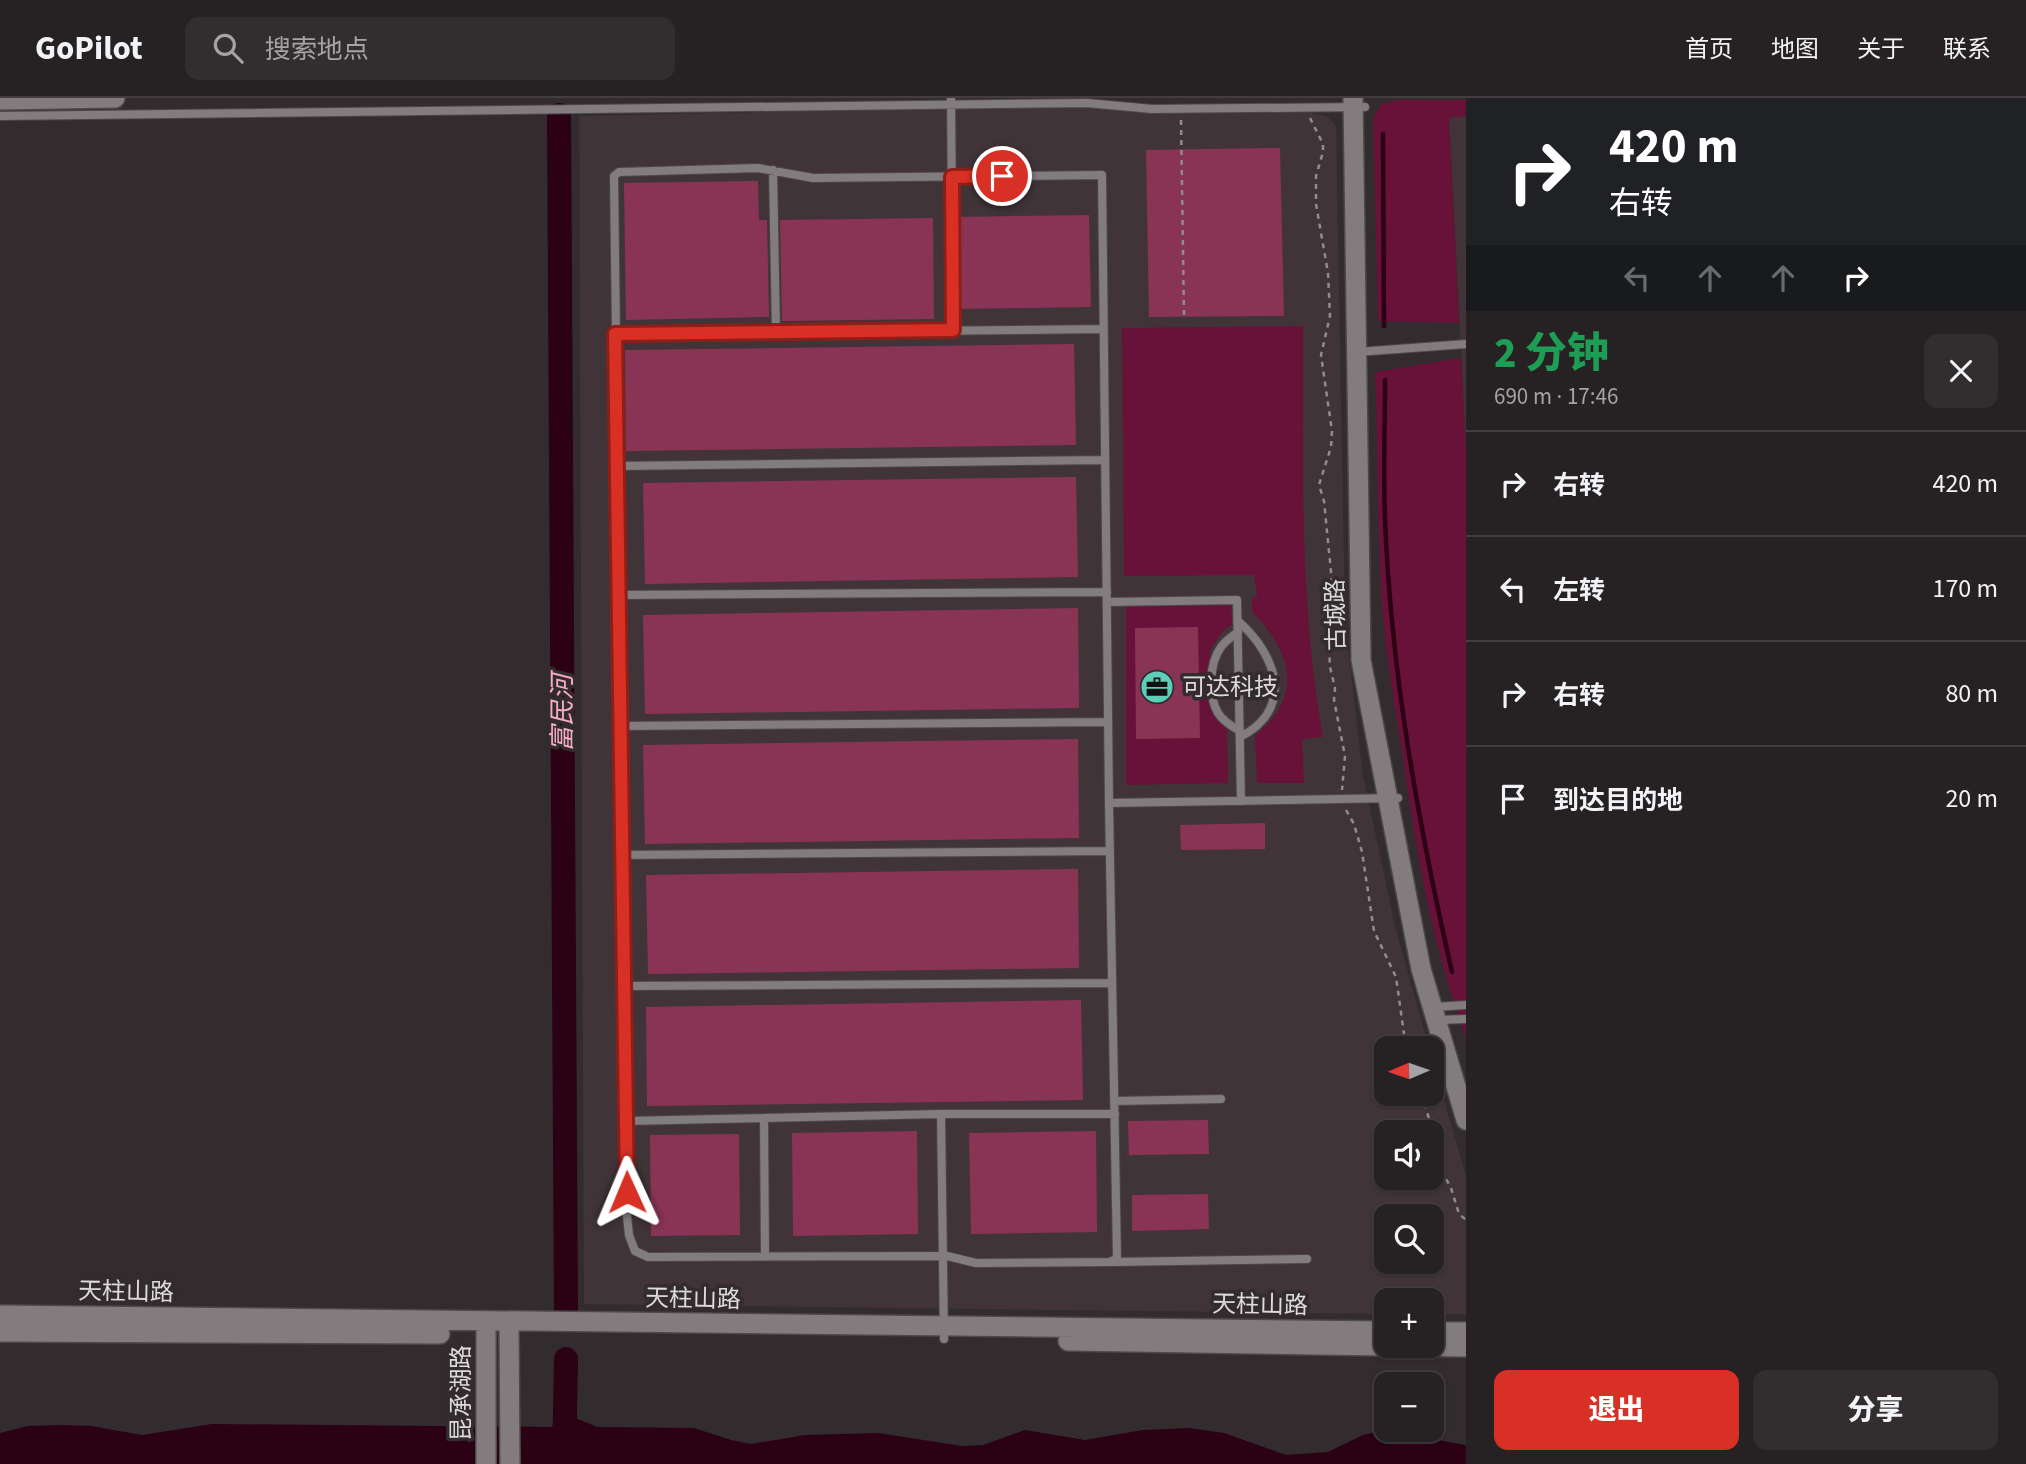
<!DOCTYPE html>
<html lang="zh">
<meta charset="utf-8">
<style>
:root{--surface:#262122;--page:#322e2f;--text:#f1f3f6;--muted:#a4a3a5;--line:#423e40;--accent:#d93025}
body{margin:0;font-family:"Source Sans 3","Noto Sans SC",sans-serif;background:var(--page);color:var(--text);height:100vh;display:flex;flex-direction:column;font-size:26px;white-space:nowrap}
*{box-sizing:border-box;margin:0}
p{font-size:23px;color:var(--muted)}
.icon{flex:none;width:38px;height:38px;fill:none;stroke:currentColor;stroke-width:2;stroke-linecap:round;stroke-linejoin:round}
.map{position:relative;flex:1;overflow:hidden}
.drawer{display:flex;flex-direction:column;background:var(--surface);width:560px}
.drawer>*{flex:none}
.guide{background:#202124;color:#fff;overflow:hidden}
.needle{width:46px;rotate:268deg}
.tools{position:absolute;left:1374px;top:938px;display:grid;gap:14px}
.tools a{display:grid;place-items:center;width:70px;height:70px;border-radius:14px;background:var(--surface);box-shadow:0 2px 5px #0004,0 0 0 2px var(--line);font-size:35px}
.pin{position:absolute;display:grid;place-items:center;width:60px;height:60px;color:#fff;margin:-30px;border:4px solid #fff;border-radius:50%;box-shadow:0 2px 7px #0007}
.me{position:absolute;width:77px;margin:-38px;rotate:359deg;stroke-linejoin:round;filter:drop-shadow(0 0 5px #0008)}
.turn{display:flex;align-items:center;gap:24px;height:147px;padding:0 28px;font-size:32px}
.turn .icon{width:91px;height:91px;stroke-width:2.5}
.turn b{display:block;font-size:49px;line-height:60px}
.lanes{display:flex;align-items:center;height:66px;padding:0 28px;background:#0003;justify-content:center;gap:35px;direction:ltr}
.lanes .off{opacity:.35}
.round{display:grid;place-items:center;flex:none;width:74px;height:74px;border-radius:14px;background:var(--page)}
.summary{display:flex;align-items:center;justify-content:space-between;height:119px;padding:0 28px}
h1{font-size:42px;font-weight:800;line-height:52px;color:#1e9e55}
.action{display:flex;gap:14px;margin-top:auto;padding:14px 28px}
.action a{flex:1;height:80px;border-radius:14px;background:var(--accent);color:#fff;font-size:28px;font-weight:800;line-height:80px;text-align:center}
.action a+a{background:var(--page);color:var(--text)}
ul{padding:0;list-style:none}
li{display:flex;align-items:center;gap:21px;height:105px;padding:0 28px;border-top:2px solid var(--line)}
li div{flex:1}
li b{display:block;font-size:26px}
li em{font-style:normal}
header{display:flex;align-items:center;gap:42px;box-sizing:border-box;height:98px;padding:0 35px;background:var(--surface);border-bottom:2px solid var(--line)}
header strong{font-size:33px}
nav{display:flex;gap:38px;margin-inline-start:auto;font-size:24px}
.search{width:490px;height:63px;background:var(--page);display:flex;align-items:center;gap:18px;box-sizing:border-box;padding:0 24px;border-radius:14px;color:var(--muted);font-size:26px}
main{display:flex;flex:1;min-height:0}
.map>svg:first-child{display:block}
</style>
<header>
<strong>GoPilot</strong>
<div class="search"><svg class="icon" aria-label="search" viewBox="0 0 24 24"><circle cx="10" cy="10" r="6"/><path d="M15 15l6 6"/></svg>搜索地点</div>
<nav><a>首页</a><a>地图</a><a>关于</a><a>联系</a></nav>
</header>
<main>
<div class="map">
<svg width="1466" height="1366" viewBox="0 0 1466 1366">
<rect width="100%" height="100%" fill="#322c2e"/>
<path fill="#413438" fill-rule="evenodd" d="M1075,7L1159,14L1311,15L1327,18L1336,28L1345,524L1363,678L1395,828L1429,950H1386V996H1432V960L1466,1078V1216H1432V1202H1386V1216L584,1206L579,18ZM1386,1034H1432V1080H1386ZM1386,1118H1432V1164H1386Z
M1466,18V352L1449,19Z"/>
<path fill="#681239" d="M1397,2H1466V18L1449,20L1459,225L1378,223L1373,19L1382,6Z
M1303,228C1303,365 1299,504 1323,639L1302,641L1304,685H1257L1255,637C1304,599 1292,553 1252,514V499H1257L1254,477L1124,478L1122,230Z
M1461,260L1466,352V940C1432,847 1417,759 1403,661C1395,610 1386,559 1382,508C1377,430 1378,351 1375,274Z
M1231,505L1232,526L1222,534L1210,552V600L1220,623L1227,630L1228,685L1126,687V507Z"/>
<path fill="#2b0113" d="M566,1316L597,1329L694,1330L731,1342L751,1346L805,1337L878,1335L962,1348L983,1347L1025,1332L1085,1342L1143,1332L1189,1330L1224,1335L1286,1357L1328,1354L1363,1337L1386,1332L1437,1330V1342L1466,1347V1366H0V1335L28,1328L59,1327L91,1328L142,1337L212,1326L551,1329Z"/>
<g fill="none" stroke-linecap="round" stroke-linejoin="round">
<path stroke="#2b0113" stroke-width="4.5" d="M1383,36L1384,228
M1385,282C1385,328 1383,375 1385,421C1391,574 1418,725 1452,874"/>
<path stroke="#2b0113" stroke-width="24" d="M559,17L566,1214
M564,1366L566,1261"/>
</g>
<path fill="#8a3455" d="M1280,50L1284,218L1149,219L1146,52Z
M758,83L759,122H767L769,219L626,222L624,85Z
M1089,117L1091,209L960,211L959,119Z
M933,120L934,221L782,223L780,122Z
M1074,246L1076,347L626,353L625,252Z
M1076,379L1078,479L645,486L643,385Z
M1078,510L1079,610L645,616L643,517Z
M1198,529L1200,640L1136,641L1135,530Z
M1078,641L1079,740L645,746L643,647Z
M1265,725V751L1181,752L1180,727Z
M1078,771L1079,870L648,876L646,777Z
M1081,902L1083,1002L647,1008L646,909Z
M1208,1022L1209,1056L1129,1057L1128,1023Z
M917,1033L918,1136L793,1138L792,1035Z
M1096,1033L1097,1134L971,1136L969,1035Z
M739,1036L740,1137L651,1138L650,1037Z
M1208,1096L1209,1131L1132,1133V1097Z"/>
<g fill="none" stroke-linecap="round" stroke-linejoin="round">
<defs>
<path id="service" d="M951,0L953,232
M0,18L1087,5L1152,11L1365,9
M773,72L776,234
M615,236L1104,231
M1357,254L1466,246
M617,368L1105,362
M619,497L1107,494
M1107,504L1237,502L1241,703
M1238,523C1277,557 1295,611 1240,639
M1238,534C1231,539 1225,543 1221,549C1209,566 1208,597 1218,615C1223,623 1231,628 1240,633
M621,628L1108,624
M1109,705L1117,1161L1109,1164L976,1165L947,1158L648,1159L635,1153L629,1137L627,1118L614,78L619,74L758,70L813,80L1102,77L1109,705L1398,700
M622,757L1110,753
M624,888L1112,885
M1434,909L1466,907
M1436,922L1466,921
M1115,1003L1221,1001
M941,1016L944,1241
M764,1020L765,1158
M626,1023L941,1016H1115
M1112,1164L1307,1161"/>
<path id="tertiary" d="M0,2L115,0
M0,1217L1386,1233
M509,1223L510,1366
M0,1234L440,1236
M1432,1234H1466
M1068,1243L1386,1248
M1395,1248L1466,1249
M486,1366V1223"/>
<path id="secondary" d="M1353,0L1361,562L1421,871L1466,1022"/>
</defs>
<use href="#service" stroke="#4d4849" stroke-width="10"/>
<use href="#tertiary" stroke="#4d4849" stroke-width="22"/>
<use href="#secondary" stroke="#4d4849" stroke-width="22"/>
<path stroke="#918c8d" stroke-width="2.5" stroke-dasharray="5 5" stroke-linecap="butt" d="M1310,20L1323,46V54L1316,78V106L1328,175L1330,218L1321,257L1332,333L1331,349L1319,387L1324,403L1333,494L1328,529L1330,569L1335,590L1334,602L1345,658L1342,692
M1181,22L1184,218
M1346,712L1354,726L1362,754L1374,833L1396,879L1406,950
M1422,996L1431,1028L1433,1057L1451,1090L1459,1116L1466,1122"/>
<use href="#service" stroke="#837c7e" stroke-width="8"/>
<use href="#tertiary" stroke="#837c7e" stroke-width="19"/>
<use href="#secondary" stroke="#837c7e" stroke-width="19"/>
</g>
<g fill="none" stroke-linecap="round" stroke-linejoin="round">
<defs>
<path id="route" d="M627,1094L615,236L953,232L952,79L1002,78"/>
</defs>
<use href="#route" stroke="#8d1f18" stroke-width="18"/>
<use href="#route" stroke="#d93025" stroke-width="12"/>
</g>
<defs>
<symbol id="office-disc" viewBox="-11 -11 22 22"><circle r="9.5" fill="#5dceb8" stroke="#322c2e"/><path d="M-6-3h4V-5.5h4V-3h4V5H-6ZM-1-4.5V-3h2v-1.5ZM-6 0V1H6V0Z" fill="#111"/></symbol>
</defs>
<g fill-rule="evenodd">
<use href="#office-disc" x="1138" y="570" width="38" height="38"/>
</g>
<g text-anchor="middle" dominant-baseline="central" stroke-width="7" stroke-linejoin="round" paint-order="stroke">
<g font-size="24" fill="#dedadb" stroke="#322c2e">
<text transform="translate(1336 517) rotate(-91)">古城路</text>
<text transform="translate(126 1194) rotate(1)">天柱山路</text>
<text transform="translate(693 1201) rotate(1)">天柱山路</text>
<text transform="translate(1260 1207) rotate(1)">天柱山路</text>
<text transform="translate(461 1295) rotate(-90)">昆承湖路</text>
</g>
<g font-size="24" fill="#dedadb" stroke="#322c2e" text-anchor="start">
<text x="1182" y="589">可达科技</text>
</g>
<g font-size="26" font-style="italic" fill="#f6acc3" stroke="#322c2e">
<text transform="translate(562 615) rotate(-90)">富民河</text>
</g>
</g>
</svg>
<div class="tools">
<a><svg class="needle" viewBox="-14 -14 28 28"><path d="M0-13l5 13h-10z" fill="#e53935"/><path d="M0 13l5-13h-10z" fill="#a4a3a5"/></svg></a>
<a><svg class="icon" aria-label="sound" viewBox="0 0 24 24"><path d="M4 9h4l5-4v14l-5-4H4zM17 9q2 3 0 6"/></svg></a>
<a><svg class="icon" aria-label="search" viewBox="0 0 24 24"><circle cx="10" cy="10" r="6"/><path d="M15 15l6 6"/></svg></a>
<a>+</a>
<a>−</a>
</div>
<div class="pin" style="left:1002px;top:78px;background:#d93025"><svg class="icon" aria-label="arrive" viewBox="0 0 24 24"><path d="M6 21V4h12l-3 4 3 4H6"/></svg></div>
<svg class="me" style="left:627px;top:1094px" viewBox="-20 -20 40 40"><path d="M0-17L14 15 0 8-14 15z" fill="#d93025" stroke="#fff" stroke-width="4"/></svg>
</div>
<section class="drawer">
<div class="guide">
<div class="turn"><svg class="icon" aria-label="right" viewBox="0 0 24 24"><path d="M7 20v-9h11M14 6l5 5-5 5"/></svg><div><b>420 m</b>右转</div></div>
<div class="lanes"><svg class="icon off" aria-label="left" viewBox="0 0 24 24"><path d="M17 20v-9H6M10 6l-5 5 5 5"/></svg><svg class="icon off" aria-label="ahead" viewBox="0 0 24 24"><path d="M12 20V5M6 11l6-6 6 6"/></svg><svg class="icon off" aria-label="ahead" viewBox="0 0 24 24"><path d="M12 20V5M6 11l6-6 6 6"/></svg><svg class="icon" aria-label="right" viewBox="0 0 24 24"><path d="M7 20v-9h11M14 6l5 5-5 5"/></svg></div>
</div>
<div class="summary"><div><h1>2 分钟</h1><p>690 m · 17:46</p></div><a class="round"><svg class="icon" aria-label="close" viewBox="0 0 24 24"><path d="M6 6l12 12M18 6L6 18"/></svg></a></div>
<ul>
<li><svg class="icon" aria-label="right" viewBox="0 0 24 24"><path d="M7 20v-9h11M14 6l5 5-5 5"/></svg><div><b>右转</b></div><em>420 m</em></li>
<li><svg class="icon" aria-label="left" viewBox="0 0 24 24"><path d="M17 20v-9H6M10 6l-5 5 5 5"/></svg><div><b>左转</b></div><em>170 m</em></li>
<li><svg class="icon" aria-label="right" viewBox="0 0 24 24"><path d="M7 20v-9h11M14 6l5 5-5 5"/></svg><div><b>右转</b></div><em>80 m</em></li>
<li><svg class="icon" aria-label="arrive" viewBox="0 0 24 24"><path d="M6 21V4h12l-3 4 3 4H6"/></svg><div><b>到达目的地</b></div><em>20 m</em></li>
</ul>
<div class="action"><a>退出</a><a>分享</a></div>
</section>
</main>
